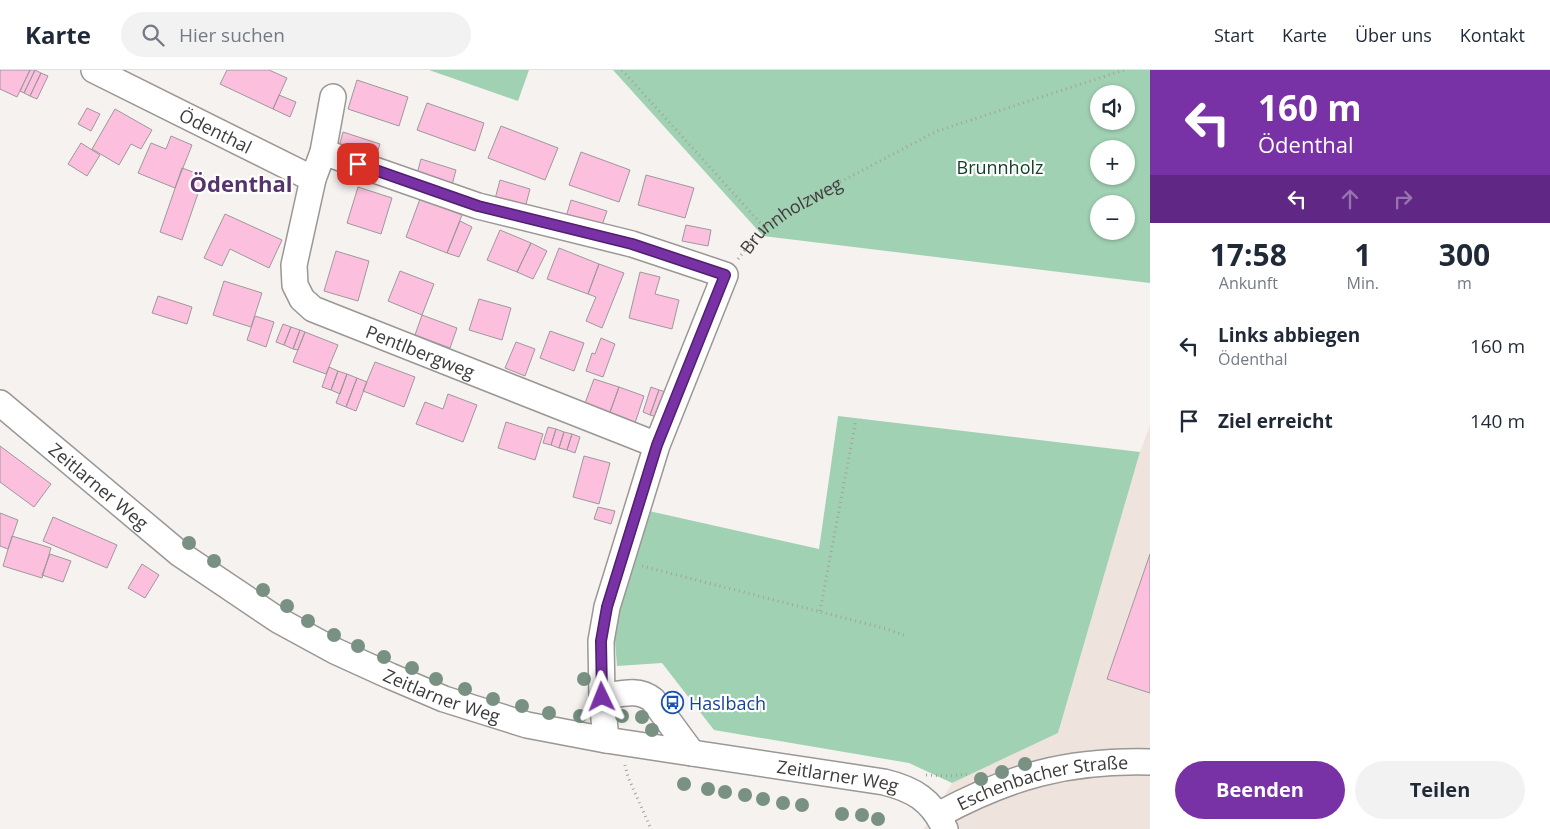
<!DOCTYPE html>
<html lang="de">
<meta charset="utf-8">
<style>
:root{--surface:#fff;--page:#f2f2f3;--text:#1f2937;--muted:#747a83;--line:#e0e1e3;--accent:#7932a5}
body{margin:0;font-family:"Open Sans",sans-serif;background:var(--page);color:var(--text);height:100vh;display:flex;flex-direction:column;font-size:19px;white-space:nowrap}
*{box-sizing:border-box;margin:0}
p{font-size:16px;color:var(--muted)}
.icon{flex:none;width:28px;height:28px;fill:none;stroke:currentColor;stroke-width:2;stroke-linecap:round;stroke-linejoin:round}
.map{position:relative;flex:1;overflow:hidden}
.panel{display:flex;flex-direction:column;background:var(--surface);width:400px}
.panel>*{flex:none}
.top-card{background:#7932a5;color:#fff;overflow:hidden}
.tools{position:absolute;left:1090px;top:15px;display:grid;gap:10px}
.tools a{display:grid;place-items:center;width:45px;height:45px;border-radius:50%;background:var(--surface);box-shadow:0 1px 4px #0004;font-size:25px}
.pin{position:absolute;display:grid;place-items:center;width:42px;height:42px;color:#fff;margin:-21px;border-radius:10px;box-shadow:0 2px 8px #0006}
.me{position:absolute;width:55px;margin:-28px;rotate:358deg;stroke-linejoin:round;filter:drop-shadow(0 0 4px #0008)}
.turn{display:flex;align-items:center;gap:18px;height:105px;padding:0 25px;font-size:22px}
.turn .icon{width:65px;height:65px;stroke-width:2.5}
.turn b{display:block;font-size:35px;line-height:42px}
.lanes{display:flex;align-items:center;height:48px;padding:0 25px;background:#0003;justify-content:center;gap:25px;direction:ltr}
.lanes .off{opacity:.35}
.eta{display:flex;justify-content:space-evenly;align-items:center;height:85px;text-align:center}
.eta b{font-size:30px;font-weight:700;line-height:35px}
.action{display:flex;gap:10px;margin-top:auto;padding:10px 25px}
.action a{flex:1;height:58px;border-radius:30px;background:var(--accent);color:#fff;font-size:20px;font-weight:700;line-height:58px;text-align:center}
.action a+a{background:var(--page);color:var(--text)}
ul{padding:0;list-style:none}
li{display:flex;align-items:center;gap:15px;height:75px;padding:0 25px}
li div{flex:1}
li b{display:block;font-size:19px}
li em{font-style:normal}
header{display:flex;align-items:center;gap:30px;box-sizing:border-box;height:70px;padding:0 25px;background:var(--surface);border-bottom:1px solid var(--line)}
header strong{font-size:24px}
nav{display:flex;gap:28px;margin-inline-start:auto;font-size:18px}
.search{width:350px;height:45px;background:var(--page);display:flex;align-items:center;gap:12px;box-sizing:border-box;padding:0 18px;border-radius:28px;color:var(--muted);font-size:19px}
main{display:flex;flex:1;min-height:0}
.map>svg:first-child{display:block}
</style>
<header>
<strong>Karte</strong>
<div class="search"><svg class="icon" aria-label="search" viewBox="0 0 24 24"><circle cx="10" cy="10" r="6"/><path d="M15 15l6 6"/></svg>Hier suchen</div>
<nav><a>Start</a><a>Karte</a><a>Über uns</a><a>Kontakt</a></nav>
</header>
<main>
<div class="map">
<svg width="1150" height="759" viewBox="0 0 1150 759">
<rect width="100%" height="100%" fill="#f5f2ef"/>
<path fill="#eee4dd" d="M1150,356V759H924L952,713L1058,663L1140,382Z"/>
<path fill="#a0d1b3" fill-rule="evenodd" d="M429,0H529L518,31Z
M613,0H1150V213L763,166ZM1099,24H1126V51H1099ZM1099,79H1126V106H1099ZM1099,134H1126V161H1099Z
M838,346L1140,382L1058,663L952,713L909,693L714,660L662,593L617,596L614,558L649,441L819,479Z"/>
<path fill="#fcbfdd" stroke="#9d999b" d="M0,0H30L17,27L0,19Z
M30,0H35L24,23L20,21Z
M35,0L41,3L30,26L24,23Z
M227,0H269L287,8L273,39L220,14Z
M41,3L48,6L37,29L30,26Z
M357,10L408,27L399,56L348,39Z
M279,25L296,32L290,47L273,39Z
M427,33L484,53L475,81L417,60Z
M87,38L100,44L91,61L78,54Z
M115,39L152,60L141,79L131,74L119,95L92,79Z
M501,56L558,78L545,110L488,88Z
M343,62L380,74L374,92L338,81Z
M171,66L192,75L175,118L138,103L151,73L166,79Z
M81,73L100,85L87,106L68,94Z
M581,82L630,100L619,132L569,115Z
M421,89L456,100L452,115L417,104Z
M182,98L204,106L182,170L160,162Z
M646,105L694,118L685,148L638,135Z
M500,110L530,119L525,138L495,129Z
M358,117L392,128L381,164L347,153Z
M420,129L462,145L447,183L406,167Z
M571,130L607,141L601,158L566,147Z
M225,144L282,170L269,198L230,179L222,196L204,188Z
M460,151L472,157L459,187L447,183Z
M686,155L711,160L708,176L682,171Z
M500,160L531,173L517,202L487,190Z
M531,173L547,181L533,209L517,202Z
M559,178L599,194L588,224L547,209Z
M336,181L369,191L358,231L324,221Z
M599,194L624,203L602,258L586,251L596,227L588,224Z
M400,201L434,214L422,245L388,231Z
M640,202L660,207L655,224L679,230L672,259L629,248Z
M224,211L262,223L251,257L213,245Z
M158,226L192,237L187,254L152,243Z
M479,229L511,238L502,270L469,260Z
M422,245L457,258L450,278L415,265Z
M255,246L274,252L266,277L247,270Z
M283,254L291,257L284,275L276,272Z
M291,257L300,260L293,279L284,275Z
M300,260L305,262L298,280L293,279Z
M550,261L584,273L574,301L540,288Z
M305,262L338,275L326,304L293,292Z
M601,268L615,274L603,307L586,301L592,283L595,284Z
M516,272L535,279L525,306L505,298Z
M375,292L415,307L404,337L363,321Z
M329,297L338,301L331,320L322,317Z
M338,301L347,304L340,324L331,320Z
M347,304L357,308L346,337L336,333Z
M357,308L367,312L356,341L346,337Z
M594,309L619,317L609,345L584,336Z
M619,317L644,326L635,353L609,345Z
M651,317L659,320L650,345L643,342Z
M659,320L666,322L658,347L650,345Z
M448,324L477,335L463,372L416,354L425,332L443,339Z
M506,352L543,364L535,390L498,378Z
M548,357L556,359L551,375L543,373Z
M556,359L564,362L559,378L551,375Z
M564,362L572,364L567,380L559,378Z
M572,364L580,367L575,383L567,380Z
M0,376L51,414L34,437L0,412Z
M584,386L610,393L599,434L573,427Z
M598,437L615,441L611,454L594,449Z
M0,443L18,450L8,479L0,476Z
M53,447L117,475L107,498L43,471Z
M12,466L51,478L42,508L3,496Z
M50,484L71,491L63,512L42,505Z
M1150,484V623L1107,609Z
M142,494L159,505L145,528L128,518Z"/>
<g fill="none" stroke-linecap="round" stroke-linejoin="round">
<defs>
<g id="minor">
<path id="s2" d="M94,0L313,109"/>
<path d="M323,82L333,27"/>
<path id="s3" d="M0,333L180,484L278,550L335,581L390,606L444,629L527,655L606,670L884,712C913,719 932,730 945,759"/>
<path d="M602,627C621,624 638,618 653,630L692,683"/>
<path id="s4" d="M606,670L602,627L601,571L607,537L657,375L725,205L632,174L478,136L323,82L313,109L294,195L295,215L302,229L313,239L657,375"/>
<path id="s5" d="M938,745C1010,706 1068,690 1150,692"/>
</g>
</defs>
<use href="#minor" stroke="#9a9795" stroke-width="28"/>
<g stroke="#a3a19e" stroke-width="3" stroke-dasharray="1 4" stroke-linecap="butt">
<path d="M622,0L764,157"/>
<path id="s1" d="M738,189L760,160L789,139L937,61L1124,0"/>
<path d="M642,496L887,559L904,565"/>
<path d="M820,541L856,350"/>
<path d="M625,695L628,707L651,759"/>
<path d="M926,705L948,706L970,704"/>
</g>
<use href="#minor" stroke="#fff" stroke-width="25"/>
</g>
<g fill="#789182">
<circle cx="189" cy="473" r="7"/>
<circle cx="214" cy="491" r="7"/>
<circle cx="263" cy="520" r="7"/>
<circle cx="287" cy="536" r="7"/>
<circle cx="308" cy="551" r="7"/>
<circle cx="334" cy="565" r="7"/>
<circle cx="358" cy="576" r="7"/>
<circle cx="384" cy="587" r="7"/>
<circle cx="412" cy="598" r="7"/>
<circle cx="436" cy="609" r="7"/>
<circle cx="584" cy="609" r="7"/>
<circle cx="465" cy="619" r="7"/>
<circle cx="493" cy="629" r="7"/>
<circle cx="522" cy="636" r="7"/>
<circle cx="549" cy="643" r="7"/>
<circle cx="580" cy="646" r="7"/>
<circle cx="622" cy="646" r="7"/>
<circle cx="642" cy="647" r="7"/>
<circle cx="652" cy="660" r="7"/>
<circle cx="1025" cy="694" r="7"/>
<circle cx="1002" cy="702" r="7"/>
<circle cx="981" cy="709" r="7"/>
<circle cx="684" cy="714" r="7"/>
<circle cx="708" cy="719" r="7"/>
<circle cx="725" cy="722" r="7"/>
<circle cx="745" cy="725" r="7"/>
<circle cx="763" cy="729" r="7"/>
<circle cx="783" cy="733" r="7"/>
<circle cx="802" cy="735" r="7"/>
<circle cx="842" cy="744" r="7"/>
<circle cx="862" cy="745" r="7"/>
<circle cx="878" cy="749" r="7"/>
</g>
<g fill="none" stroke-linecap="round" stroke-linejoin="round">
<defs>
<path id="route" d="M358,94L478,136L632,174L725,205L657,375L607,537L601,571L602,627"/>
</defs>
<use href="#route" stroke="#4f206b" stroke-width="12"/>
<use href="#route" stroke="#7932a5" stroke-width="9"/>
</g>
<defs>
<symbol id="bus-ring" viewBox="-11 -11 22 22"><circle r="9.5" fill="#fff" stroke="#1a4fb4" stroke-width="1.5"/><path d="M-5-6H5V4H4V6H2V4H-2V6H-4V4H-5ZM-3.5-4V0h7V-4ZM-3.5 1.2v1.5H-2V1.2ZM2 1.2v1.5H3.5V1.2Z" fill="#1a4fb4"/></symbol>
</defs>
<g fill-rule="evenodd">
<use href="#bus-ring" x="660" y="620" width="25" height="25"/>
</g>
<g text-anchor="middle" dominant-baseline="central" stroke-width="4.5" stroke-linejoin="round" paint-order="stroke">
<g font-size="18" fill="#3d3c3b" stroke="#fff">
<text stroke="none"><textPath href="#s2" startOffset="136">Ödenthal</textPath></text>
<text stroke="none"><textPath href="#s1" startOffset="70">Brunnholzweg</textPath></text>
<text stroke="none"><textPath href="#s4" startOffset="1190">Pentlbergweg</textPath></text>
<text stroke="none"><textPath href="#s3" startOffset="129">Zeitlarner Weg</textPath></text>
<text stroke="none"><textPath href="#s3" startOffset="534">Zeitlarner Weg</textPath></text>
<text stroke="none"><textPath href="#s3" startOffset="939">Zeitlarner Weg</textPath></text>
<text stroke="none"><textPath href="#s5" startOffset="111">Eschenbacher Straße</textPath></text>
</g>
<g font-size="18" fill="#124129" stroke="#fff">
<text x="1000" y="97">Brunnholz</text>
</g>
<g font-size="18" fill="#164399" stroke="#fff" text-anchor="start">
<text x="689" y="633">Haslbach</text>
</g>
<g font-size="22" font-weight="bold" fill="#55346d" stroke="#fff">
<text x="241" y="113">Ödenthal</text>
</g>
</g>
</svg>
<div class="tools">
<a><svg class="icon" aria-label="sound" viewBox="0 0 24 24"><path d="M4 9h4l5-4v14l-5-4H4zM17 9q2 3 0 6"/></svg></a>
<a>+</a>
<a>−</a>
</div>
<div class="pin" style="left:358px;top:94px;background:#d93025"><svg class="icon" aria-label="arrive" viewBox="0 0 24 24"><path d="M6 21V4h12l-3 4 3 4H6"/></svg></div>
<svg class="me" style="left:602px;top:627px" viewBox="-20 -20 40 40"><path d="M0-17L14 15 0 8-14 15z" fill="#7932a5" stroke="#fff" stroke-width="4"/></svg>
</div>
<section class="panel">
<div class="top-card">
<div class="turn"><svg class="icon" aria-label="left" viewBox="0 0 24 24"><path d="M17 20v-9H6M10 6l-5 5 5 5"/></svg><div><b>160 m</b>Ödenthal</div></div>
<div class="lanes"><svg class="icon" aria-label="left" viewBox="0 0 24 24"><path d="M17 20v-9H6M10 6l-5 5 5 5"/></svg><svg class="icon off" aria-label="ahead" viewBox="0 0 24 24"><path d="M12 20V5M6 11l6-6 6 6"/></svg><svg class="icon off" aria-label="right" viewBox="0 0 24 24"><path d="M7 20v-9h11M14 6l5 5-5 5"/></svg></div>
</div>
<div class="eta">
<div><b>17:58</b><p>Ankunft</p></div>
<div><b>1</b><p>Min.</p></div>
<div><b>300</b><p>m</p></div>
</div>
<ul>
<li><svg class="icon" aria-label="left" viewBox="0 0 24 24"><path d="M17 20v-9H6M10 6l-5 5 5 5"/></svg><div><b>Links abbiegen</b><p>Ödenthal</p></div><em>160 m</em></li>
<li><svg class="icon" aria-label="arrive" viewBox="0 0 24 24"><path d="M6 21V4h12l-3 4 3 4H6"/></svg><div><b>Ziel erreicht</b></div><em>140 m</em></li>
</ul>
<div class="action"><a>Beenden</a><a>Teilen</a></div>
</section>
</main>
